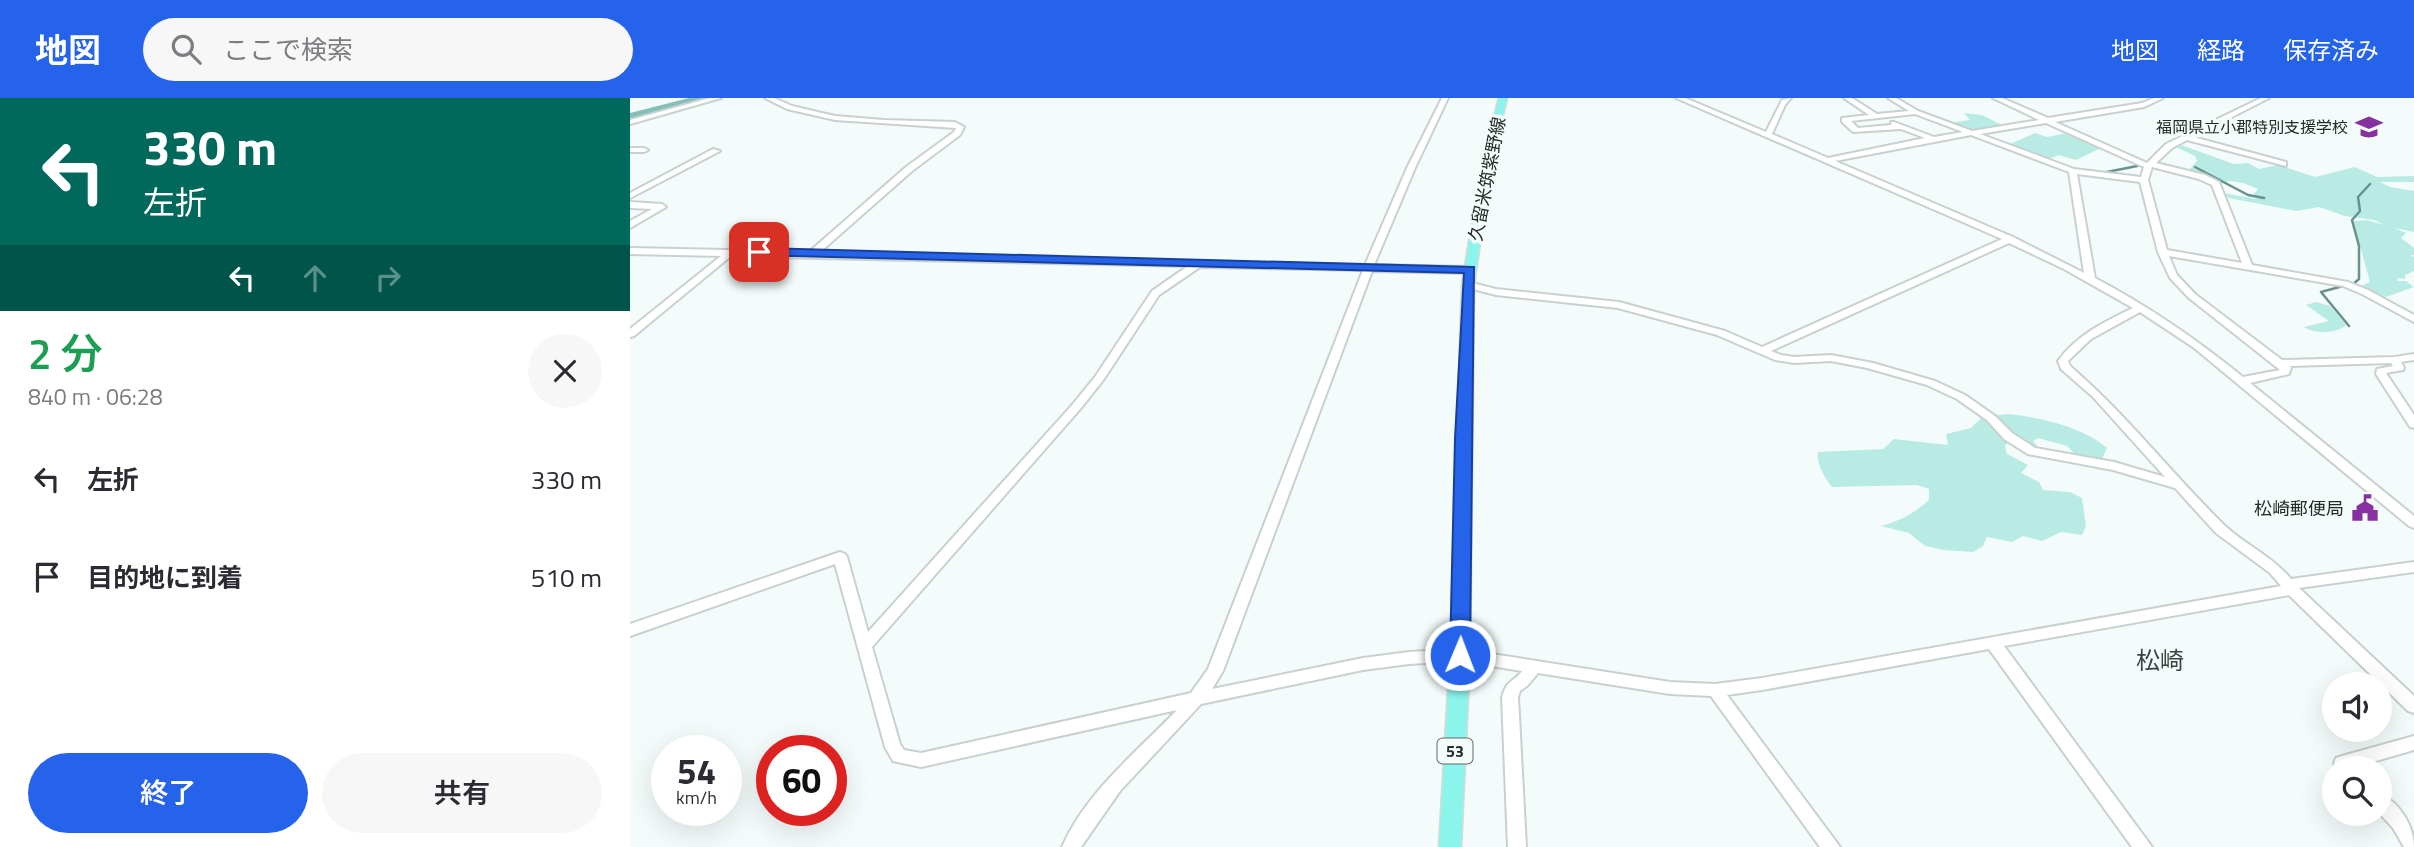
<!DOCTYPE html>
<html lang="ja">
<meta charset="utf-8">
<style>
:root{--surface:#fff;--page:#f7f7f7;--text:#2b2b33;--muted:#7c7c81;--accent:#2563eb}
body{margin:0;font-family:"Titillium Web","Noto Sans JP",sans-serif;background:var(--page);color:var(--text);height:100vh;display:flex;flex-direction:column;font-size:26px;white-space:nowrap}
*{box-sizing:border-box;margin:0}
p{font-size:23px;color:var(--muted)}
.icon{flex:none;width:38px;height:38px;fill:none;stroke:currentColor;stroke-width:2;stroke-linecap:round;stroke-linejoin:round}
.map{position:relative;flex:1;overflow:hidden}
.drawer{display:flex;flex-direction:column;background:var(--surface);width:630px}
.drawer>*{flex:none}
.hud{background:#00695c;color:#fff;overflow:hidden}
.tools{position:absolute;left:1692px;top:574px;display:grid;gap:14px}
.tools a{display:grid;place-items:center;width:70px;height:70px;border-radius:50%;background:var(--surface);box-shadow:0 7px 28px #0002;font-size:35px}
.speed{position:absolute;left:21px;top:637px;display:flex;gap:14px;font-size:35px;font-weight:700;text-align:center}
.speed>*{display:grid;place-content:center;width:91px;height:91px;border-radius:50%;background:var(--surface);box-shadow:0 7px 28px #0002;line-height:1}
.speed small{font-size:18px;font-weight:400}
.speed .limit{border:10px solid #d22;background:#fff;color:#111}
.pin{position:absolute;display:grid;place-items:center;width:60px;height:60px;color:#fff;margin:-30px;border-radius:14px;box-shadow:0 4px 10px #0006}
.me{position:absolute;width:77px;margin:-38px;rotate:1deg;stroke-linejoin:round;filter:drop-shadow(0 0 5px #0008)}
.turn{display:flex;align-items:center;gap:24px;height:147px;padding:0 28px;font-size:32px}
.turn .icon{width:91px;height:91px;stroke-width:2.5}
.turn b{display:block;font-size:49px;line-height:60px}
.lanes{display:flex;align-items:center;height:66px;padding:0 28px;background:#0003;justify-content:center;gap:35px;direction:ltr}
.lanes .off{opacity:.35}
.round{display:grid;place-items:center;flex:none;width:74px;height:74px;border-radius:37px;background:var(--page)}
.overview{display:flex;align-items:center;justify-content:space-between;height:119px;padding:0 28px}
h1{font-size:42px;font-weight:600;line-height:52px;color:#1e9e55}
.cta{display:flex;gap:14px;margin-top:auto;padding:14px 28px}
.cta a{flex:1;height:80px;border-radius:42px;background:var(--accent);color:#fff;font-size:28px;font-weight:600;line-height:80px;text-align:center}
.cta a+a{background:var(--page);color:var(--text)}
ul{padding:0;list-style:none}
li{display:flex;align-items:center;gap:21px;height:98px;padding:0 28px}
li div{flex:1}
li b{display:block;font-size:26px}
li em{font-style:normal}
header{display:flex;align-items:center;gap:42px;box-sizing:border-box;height:98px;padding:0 35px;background:var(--accent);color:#fff}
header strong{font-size:33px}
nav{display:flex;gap:38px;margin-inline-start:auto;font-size:24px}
.search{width:490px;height:63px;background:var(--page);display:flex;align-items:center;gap:18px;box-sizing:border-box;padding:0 24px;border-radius:38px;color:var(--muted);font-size:26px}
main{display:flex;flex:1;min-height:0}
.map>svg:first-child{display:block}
</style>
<header>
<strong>地図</strong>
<div class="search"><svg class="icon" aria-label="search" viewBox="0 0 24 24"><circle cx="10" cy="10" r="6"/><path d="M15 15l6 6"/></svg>ここで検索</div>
<nav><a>地図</a><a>経路</a><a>保存済み</a></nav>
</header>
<main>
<section class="drawer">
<div class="hud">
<div class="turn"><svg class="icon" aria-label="left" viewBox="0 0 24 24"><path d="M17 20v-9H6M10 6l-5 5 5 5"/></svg><div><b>330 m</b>左折</div></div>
<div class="lanes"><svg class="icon" aria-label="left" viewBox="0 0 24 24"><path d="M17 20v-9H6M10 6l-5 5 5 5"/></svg><svg class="icon off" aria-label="ahead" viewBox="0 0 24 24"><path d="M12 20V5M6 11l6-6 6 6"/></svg><svg class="icon off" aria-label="right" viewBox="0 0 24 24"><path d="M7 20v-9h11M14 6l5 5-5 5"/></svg></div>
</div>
<div class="overview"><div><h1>2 分</h1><p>840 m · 06:28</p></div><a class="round"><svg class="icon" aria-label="close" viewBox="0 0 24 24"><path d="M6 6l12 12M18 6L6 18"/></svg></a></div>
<ul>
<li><svg class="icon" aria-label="left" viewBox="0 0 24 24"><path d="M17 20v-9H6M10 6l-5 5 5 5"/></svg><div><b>左折</b></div><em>330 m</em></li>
<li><svg class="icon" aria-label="arrive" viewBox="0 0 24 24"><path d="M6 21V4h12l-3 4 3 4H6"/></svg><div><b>目的地に到着</b></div><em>510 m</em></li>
</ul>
<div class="cta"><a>終了</a><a>共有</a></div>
</section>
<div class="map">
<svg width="1784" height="749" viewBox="0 0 1784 749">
<rect width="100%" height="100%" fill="#f3fcfb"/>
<path fill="#b8ebe4" d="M1334,15L1352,17L1374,28L1342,33L1319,25L1340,22Z
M1405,35L1417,39L1437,35L1471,50L1446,62L1429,57L1419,61L1378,47Z
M1551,47L1604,66L1618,65L1629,71L1648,67L1685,79L1725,69L1747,79L1784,78V84H1750L1760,89L1784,93V134L1764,130L1776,135L1771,140L1784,150V157H1781L1784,159V173L1775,177V181L1768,180L1767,183H1776L1784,189L1756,199L1728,189L1740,184L1723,123L1737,122L1754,127L1744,122L1715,118L1689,109L1666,113L1599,100L1593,95L1627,101L1623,97L1628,91L1613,85L1600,83L1592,85L1559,72L1567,63L1565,58L1546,49Z
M1686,204L1700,208L1716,227C1707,236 1684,236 1674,229L1699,223L1676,207Z
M1378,316C1409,319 1454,329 1477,350L1472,361L1446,357L1437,348L1408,340L1403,343L1410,351L1408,360L1379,345L1375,347L1377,356L1398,367L1391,375L1409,384L1413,392L1440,394L1452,400L1456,428L1452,437L1431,434L1412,443L1393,438L1382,444L1357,439L1353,448L1343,454L1314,452L1295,448L1279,435L1251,428C1270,423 1285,415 1299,402V391L1287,387L1202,389C1195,380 1186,366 1188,354L1253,351L1264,341L1318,347L1316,336L1341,330L1352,319Z"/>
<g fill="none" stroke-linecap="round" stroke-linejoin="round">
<path stroke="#69928d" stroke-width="2.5" d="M1565,69L1618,97L1634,100
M1472,75L1507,68
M1722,187L1729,181V148L1722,122L1730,113L1728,99L1740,86
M1713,188L1691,194L1719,228"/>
<path fill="#86beb8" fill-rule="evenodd" d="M59,0H80L0,23V15Z"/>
<defs>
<path id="minor" d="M80,0H91L0,26V22Z
M135,0H144L162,8L205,18L254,22L325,24L334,29L330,37L282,73L189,155L735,167L777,70L812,0H818L785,70L744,167L840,169L845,172L840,175L742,173L593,573L582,591L733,560L779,554L830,551L1040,584L1085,586L1132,580L1651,488L1640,475L1586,435L1545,390L1483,372L1398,356L1374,341L1357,322L1327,301L1297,287L1237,270L1201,263L1164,265L1145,262L1087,237L988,210L866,197L835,189L833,187L838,184L866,191L989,204L1095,233L1132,249L1372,141L1046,0H1055L1136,34L1152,2L1161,0L1155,7L1142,36L1198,60L1295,40L1271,31L1223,34L1212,24V20L1239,17L1214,0H1222L1247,16L1279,13L1258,0H1266L1288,13L1342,33L1409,22L1363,0H1372L1418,20L1512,5L1524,0H1533L1514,9L1425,24L1517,65L1536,46L1631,0H1639L1563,39L1656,64V68L1557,42L1542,50L1526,65L1575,77L1589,84L1622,167L1718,184L1738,192L1784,217V224L1732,196L1713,188L1539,158L1547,177L1565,196L1652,262L1765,259L1784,256V262L1771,264L1774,270L1773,272L1756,275L1784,317V330L1780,329L1746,276L1747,271L1763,268L1761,265L1660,268L1661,270L1659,276L1620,285L1784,418V430L1779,428L1563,249L1510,214L1461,241L1438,263L1440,268C1496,316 1541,375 1594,427C1615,447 1642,458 1661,481L1784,464V474L1669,490L1784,598V615L1778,613L1659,497L1374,548L1522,749H1502L1359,551L1132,592L1097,597L1210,749H1190L1081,598L1040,596L908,575L898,587L890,593L888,599L896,749H878L872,599C878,580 882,586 892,573L830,563L779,566L733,572L571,606L490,693L451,749H432C456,694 507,654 547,612L291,669L263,663L255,649L205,466L0,538V526L210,454L215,456L217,459L238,534L443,306L465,279L522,193L558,168L101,158L4,238L0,239V231L91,158L0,156V150L97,152L102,150L106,153L179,154L276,69L324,34L326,30L205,22L157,11ZM1285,16L1333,34L1304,39L1264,24H1261V27L1228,30L1221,23ZM1416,25L1514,69L1511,79L1444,71L1350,36ZM1341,37L1439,74L1454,175L1383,139L1205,63ZM1522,69L1569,81L1582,87L1612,165L1537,152L1518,82ZM1447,76L1510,84L1528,154L1540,180L1559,200L1650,272L1613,279C1566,241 1518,208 1465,180ZM1379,145L1434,171L1503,210C1474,224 1447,237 1428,263L1431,271L1463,299L1535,379L1484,364L1405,350L1382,335L1365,318L1335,297L1305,283L1243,265L1201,257L1164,259L1151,257L1141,253ZM570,169L733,172L578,571L561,595L291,655L274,652L270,646L242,549L451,310L474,281L529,197Z
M0,50H14L18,52L14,54H0Z
M83,51L90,53L0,100V95Z
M0,104L32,106L36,109L0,130V123L22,111L0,110Z
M1784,638V652L1725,669V670H1706L1704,665L1706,660L1712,658Z
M1750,696C1770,704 1784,729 1784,749H1774L1763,730L1750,716Z"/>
<path id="major" d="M869,0H877L861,69L844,187L840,557L831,749H809L820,557L832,187L851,69Z"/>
</defs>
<use href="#minor" stroke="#c9d1d0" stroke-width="4"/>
<use href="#major" stroke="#d8d9d8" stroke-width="3"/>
<use href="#minor" fill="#fff" fill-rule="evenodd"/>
<use href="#major" fill="#8bf5ec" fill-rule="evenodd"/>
</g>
<path fill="#2563eb" stroke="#184099" stroke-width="2" d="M129,150L844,169L840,557L837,562L830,565L823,562L820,557L825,340L834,175L125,157V151Z"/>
<defs>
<symbol id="school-bare" viewBox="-9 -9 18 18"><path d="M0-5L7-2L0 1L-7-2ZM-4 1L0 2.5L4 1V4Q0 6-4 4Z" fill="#86319f" stroke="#f3fcfb" stroke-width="2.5" paint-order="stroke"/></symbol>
<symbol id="civic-bare" viewBox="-9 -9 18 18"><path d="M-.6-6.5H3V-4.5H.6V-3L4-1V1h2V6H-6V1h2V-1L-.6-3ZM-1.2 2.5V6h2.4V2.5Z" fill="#86319f" stroke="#f3fcfb" stroke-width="2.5" paint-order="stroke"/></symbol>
</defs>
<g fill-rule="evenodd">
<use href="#school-bare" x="1720" y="10" width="38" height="38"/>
<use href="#civic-bare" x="1716" y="391" width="38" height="38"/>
</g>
<g text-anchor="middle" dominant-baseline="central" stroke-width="7" stroke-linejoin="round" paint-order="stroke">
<g font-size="16" fill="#262a29" stroke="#f3fcfb" text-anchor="end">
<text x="1718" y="29">福岡県立小郡特別支援学校</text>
</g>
<rect fill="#f3fcfb" stroke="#646968" stroke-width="2" x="807.5" y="640.5" width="35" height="25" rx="5"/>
<g font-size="16" font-weight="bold" fill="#262a29">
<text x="825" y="653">53</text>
</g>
<g font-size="18" fill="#262a29" stroke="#f3fcfb">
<text transform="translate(857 81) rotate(-79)">久留米筑紫野線</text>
</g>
<g font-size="18" fill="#262a29" stroke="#f3fcfb" text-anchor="end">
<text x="1714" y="410">松崎郵便局</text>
</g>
<g font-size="24" fill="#3c4342" stroke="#f3fcfb">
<text x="1530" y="562">松崎</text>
</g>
</g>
</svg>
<div class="tools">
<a><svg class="icon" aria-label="sound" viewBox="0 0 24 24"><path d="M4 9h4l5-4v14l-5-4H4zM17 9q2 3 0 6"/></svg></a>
<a><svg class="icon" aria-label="search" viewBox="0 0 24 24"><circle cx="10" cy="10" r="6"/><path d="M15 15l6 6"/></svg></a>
</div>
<div class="speed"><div>54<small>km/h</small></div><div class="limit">60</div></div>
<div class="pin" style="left:129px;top:154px;background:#d93025"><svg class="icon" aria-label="arrive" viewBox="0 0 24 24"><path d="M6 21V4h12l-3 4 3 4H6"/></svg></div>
<svg class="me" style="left:830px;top:557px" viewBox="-20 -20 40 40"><circle r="17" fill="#2563eb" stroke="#fff" stroke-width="3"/><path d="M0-11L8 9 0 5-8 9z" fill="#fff"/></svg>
</div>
</main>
